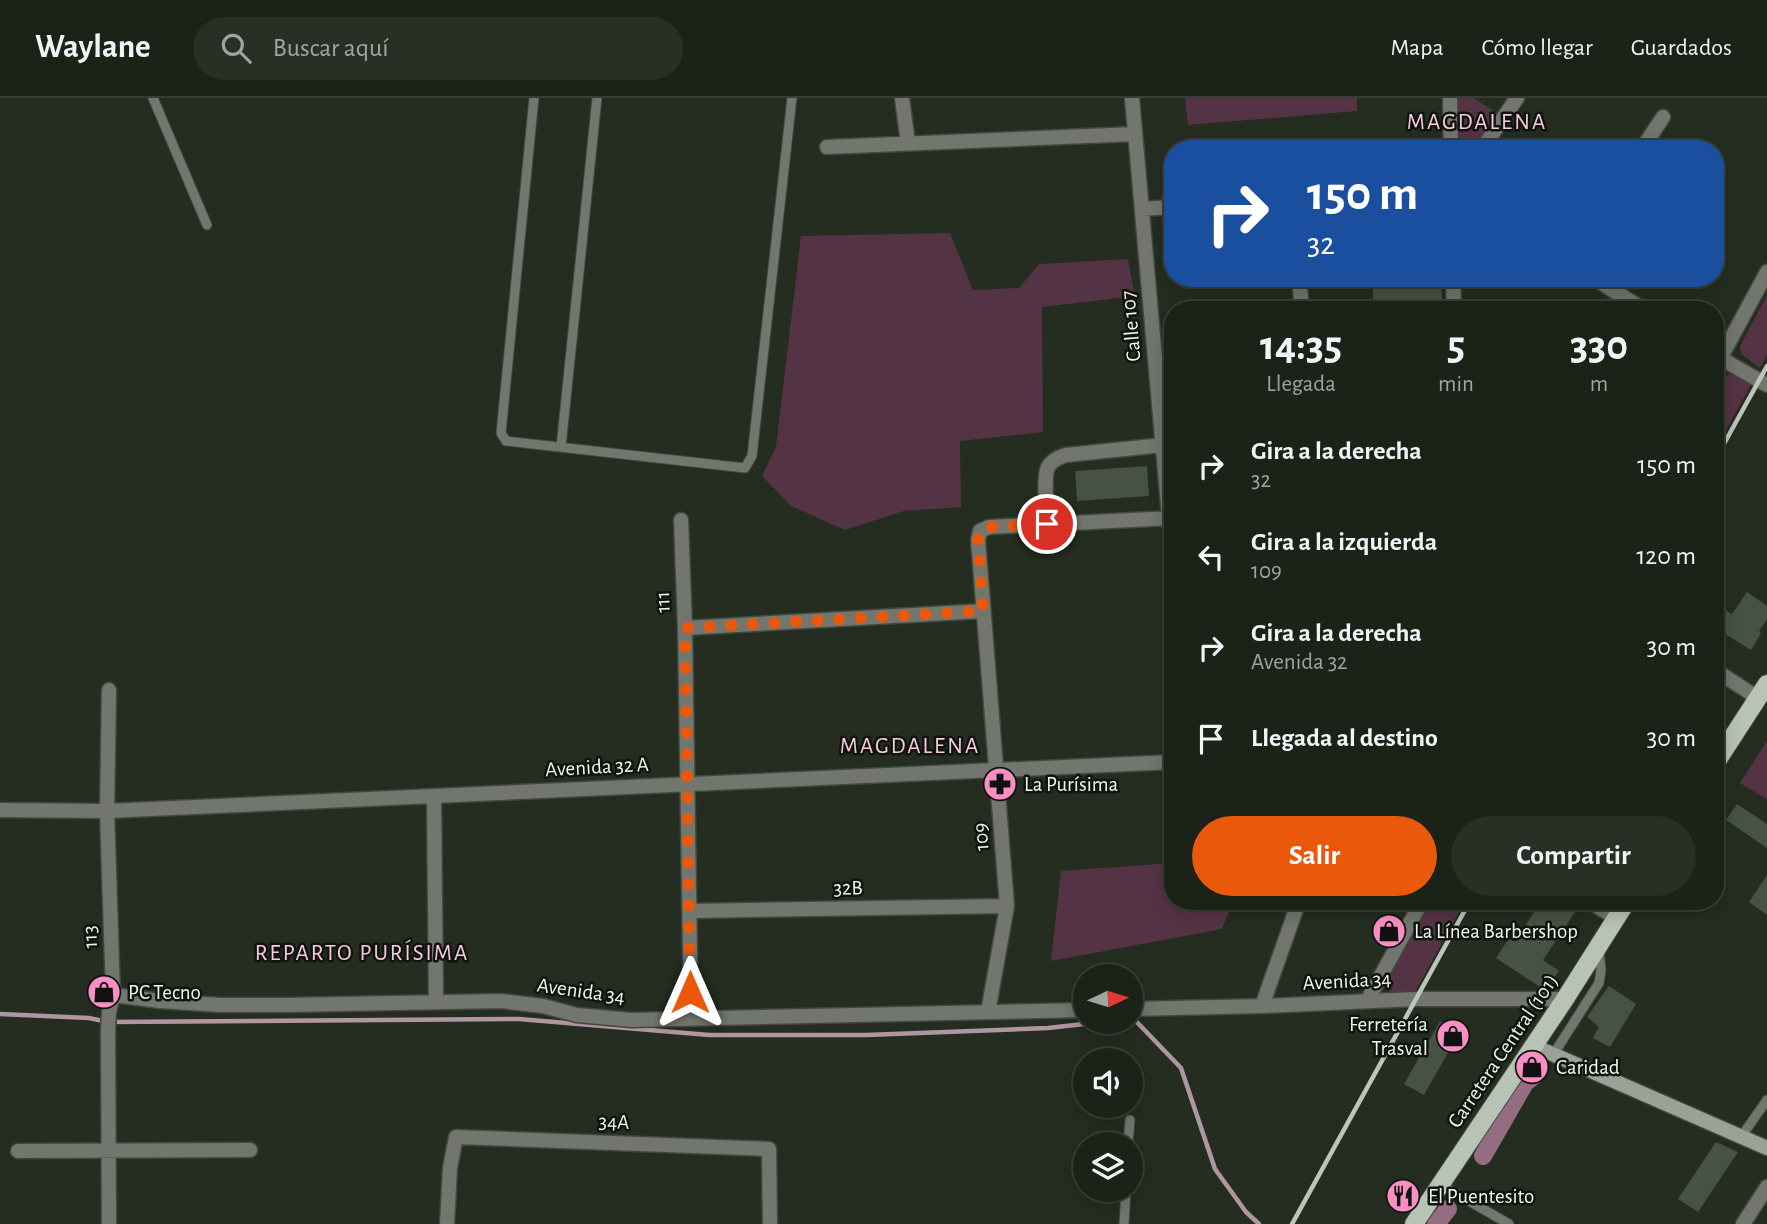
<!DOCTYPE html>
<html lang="es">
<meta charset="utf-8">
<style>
:root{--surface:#1b2218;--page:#282f25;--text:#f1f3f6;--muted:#a0a4a2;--line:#393f37;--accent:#ea580c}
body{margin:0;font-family:"Alegreya Sans",sans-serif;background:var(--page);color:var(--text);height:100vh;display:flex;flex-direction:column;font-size:26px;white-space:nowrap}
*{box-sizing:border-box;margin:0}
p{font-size:23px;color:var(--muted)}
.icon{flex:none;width:38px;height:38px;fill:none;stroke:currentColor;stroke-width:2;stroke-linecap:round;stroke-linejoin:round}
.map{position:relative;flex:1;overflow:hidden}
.side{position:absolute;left:1164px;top:203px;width:560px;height:609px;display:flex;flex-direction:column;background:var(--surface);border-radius:28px;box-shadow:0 4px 18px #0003,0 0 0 2px var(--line)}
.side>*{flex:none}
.top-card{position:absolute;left:1164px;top:42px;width:560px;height:147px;border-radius:28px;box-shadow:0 4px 18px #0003,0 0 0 2px var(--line);background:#1a4fa0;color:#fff;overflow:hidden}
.needle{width:46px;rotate:86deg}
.buttons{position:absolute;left:1073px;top:866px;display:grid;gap:14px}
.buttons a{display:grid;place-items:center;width:70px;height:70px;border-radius:50%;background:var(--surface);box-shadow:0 4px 18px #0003,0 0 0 2px var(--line);font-size:35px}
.pin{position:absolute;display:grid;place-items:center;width:60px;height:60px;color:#fff;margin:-30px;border:4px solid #fff;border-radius:50%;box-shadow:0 2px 7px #0007}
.me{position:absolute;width:77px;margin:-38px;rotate:0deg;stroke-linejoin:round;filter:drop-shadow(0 0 5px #0008)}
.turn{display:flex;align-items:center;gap:24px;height:147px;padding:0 28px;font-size:32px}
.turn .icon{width:91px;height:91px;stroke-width:2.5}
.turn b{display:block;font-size:49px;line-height:60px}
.eta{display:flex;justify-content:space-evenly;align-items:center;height:119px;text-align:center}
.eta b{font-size:42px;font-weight:600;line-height:49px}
.primary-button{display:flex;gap:14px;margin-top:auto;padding:14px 28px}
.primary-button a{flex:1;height:80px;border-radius:42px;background:var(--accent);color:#fff;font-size:28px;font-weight:600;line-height:80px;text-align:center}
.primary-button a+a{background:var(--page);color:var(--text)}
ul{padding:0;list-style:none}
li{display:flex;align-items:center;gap:21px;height:91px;padding:0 28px}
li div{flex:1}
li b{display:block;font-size:26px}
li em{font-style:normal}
header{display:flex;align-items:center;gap:42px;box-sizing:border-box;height:98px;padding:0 35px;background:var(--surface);border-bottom:2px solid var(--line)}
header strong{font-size:33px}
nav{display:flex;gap:38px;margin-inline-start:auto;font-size:24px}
.search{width:490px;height:63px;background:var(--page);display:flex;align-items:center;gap:18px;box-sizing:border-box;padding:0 24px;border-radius:38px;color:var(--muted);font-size:26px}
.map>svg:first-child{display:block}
</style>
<header>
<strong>Waylane</strong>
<div class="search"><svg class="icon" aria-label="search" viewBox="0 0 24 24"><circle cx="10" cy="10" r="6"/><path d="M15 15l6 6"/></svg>Buscar aquí</div>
<nav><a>Mapa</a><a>Cómo llegar</a><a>Guardados</a></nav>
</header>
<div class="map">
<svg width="1767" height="1126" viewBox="0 0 1767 1126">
<rect width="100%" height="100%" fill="#242d20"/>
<path fill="#543344" d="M1185,0H1357V13L1188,27Z
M1458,0H1474L1497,15L1476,51H1459Z
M950,135L973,192L1019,190L1039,166L1128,161L1135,198L1042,209L1043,334L960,343L961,409L904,413L845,432L791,408L762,378L776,349L801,138Z
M1767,197V257L1760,270L1741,256L1740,248Z
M1731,275L1737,276L1752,285L1715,352V292L1721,281Z
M1767,643V701L1740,685Z
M1172,765V803H1233L1222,831L1051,863L1061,773Z
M1430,803H1465L1415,894L1391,895L1387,887L1389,878Z"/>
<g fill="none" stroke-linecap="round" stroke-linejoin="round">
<path stroke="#b096a1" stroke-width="4.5" d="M0,916L89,920L108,924L519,921L709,937H867L1048,930L1102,924
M1130,921L1133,920L1181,970L1215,1071L1246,1114L1259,1126"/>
<path stroke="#946d80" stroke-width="18" d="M1483,1058L1525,985L1535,977
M1436,1126L1448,1111"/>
</g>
<path fill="#485243" d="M1414,180H1441L1442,203L1373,206V189L1415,187Z
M1147,368L1149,398L1077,403L1075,373Z
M1747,494L1767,508V521L1759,533L1761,535L1751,552L1715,530V506L1732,516Z
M1737,706L1767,726V750L1726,722Z
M1767,777V817L1749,804Z
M1541,803H1572L1579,808L1543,862L1559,873L1546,891H1543L1496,860L1509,840L1515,844Z
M1609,888L1636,906L1610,949L1593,940L1599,929L1587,919Z
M1440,923L1459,935L1424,997L1404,986Z
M1716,1044L1738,1054L1698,1114L1678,1101Z"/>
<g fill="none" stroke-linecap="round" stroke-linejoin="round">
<defs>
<path id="lane" d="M153,0L207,127
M534,0L501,335L506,343L745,370L752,358L792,0
M561,349L597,0
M1553,957L1599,885L1601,872L1599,853
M1741,1039L1767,1002
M1128,1046L1130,1022
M1441,1087L1509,1126
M1124,1126L1126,1092"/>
<path id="street" d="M902,0L908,45
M1132,0L1172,453
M1450,0L1451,51
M827,49L1135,36
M1482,51L1517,0
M1642,51L1663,19
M1142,111L1172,109
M1299,180L1302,212
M1453,180L1454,212
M1594,180L1644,212
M1715,257L1767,287
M1715,270L1767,174
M681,422L685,530L691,920
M1047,426C1047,414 1043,380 1048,369C1052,362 1059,359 1066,357L1163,347
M685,530L983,513
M1715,572L1758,600
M109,592L107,713L113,897L109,914L108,933L109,1126
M434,698L436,904
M0,712L107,713L1172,664
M1589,803L1616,820
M690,813L1007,808
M113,897L160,903L220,907H287L501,903L543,908L577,917L631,922L1085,912
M1367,903L1422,803
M1262,908L1299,803
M1130,911L1262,908L1416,901H1565
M988,914L1007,808L978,442L980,433L989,429L1172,420
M18,1053L250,1052
M447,1126L450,1070L456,1039L769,1051L770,1126
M1743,1126L1767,1089"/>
<path id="secondary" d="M1534,948L1767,1050"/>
<path id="primary" d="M1715,666L1767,586
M1414,1126L1565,901L1627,803"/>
</defs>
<use href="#lane" stroke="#41493d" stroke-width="11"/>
<use href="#street" stroke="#41493d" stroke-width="17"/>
<use href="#secondary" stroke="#41493d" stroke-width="17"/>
<use href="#primary" stroke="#41493d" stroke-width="20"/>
<use href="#lane" stroke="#72766f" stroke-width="9"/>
<use href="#street" stroke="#72766f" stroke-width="14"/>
<use href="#secondary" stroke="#9aa197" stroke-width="14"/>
<use href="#primary" stroke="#b9c3b5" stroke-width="18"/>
<path stroke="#bec4bb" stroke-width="4.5" d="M1715,362L1767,268
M1292,1126L1470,803"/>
</g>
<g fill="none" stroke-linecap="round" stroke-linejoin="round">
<path stroke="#ea580c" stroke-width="12" stroke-dasharray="0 21.6" d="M690,894L685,530L983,513L978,442L980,433L989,429L1047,426"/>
</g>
<defs>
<symbol id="pharmacy-disc" viewBox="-11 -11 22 22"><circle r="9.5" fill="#fa8fc6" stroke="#10140e"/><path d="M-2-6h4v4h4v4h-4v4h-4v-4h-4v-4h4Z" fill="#111"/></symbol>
<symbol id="shop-disc" viewBox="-11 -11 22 22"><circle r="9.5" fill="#fa8fc6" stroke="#10140e"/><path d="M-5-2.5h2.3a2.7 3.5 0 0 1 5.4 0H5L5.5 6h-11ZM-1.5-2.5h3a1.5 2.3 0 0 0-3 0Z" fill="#111"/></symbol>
<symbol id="restaurant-disc" viewBox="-11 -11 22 22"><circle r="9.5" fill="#fa8fc6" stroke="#10140e"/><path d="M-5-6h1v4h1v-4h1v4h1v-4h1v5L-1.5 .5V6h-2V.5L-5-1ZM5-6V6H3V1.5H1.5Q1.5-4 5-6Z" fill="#111"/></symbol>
</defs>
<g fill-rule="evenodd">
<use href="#pharmacy-disc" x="981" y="667" width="38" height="38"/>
<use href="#shop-disc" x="1370" y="814" width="38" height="38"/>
<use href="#shop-disc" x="85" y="875" width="38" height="38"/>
<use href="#shop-disc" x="1434" y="919" width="38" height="38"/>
<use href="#shop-disc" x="1513" y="950" width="38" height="38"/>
<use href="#restaurant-disc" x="1384" y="1079" width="38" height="38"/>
</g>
<g text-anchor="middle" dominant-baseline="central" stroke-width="5" stroke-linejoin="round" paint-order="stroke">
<g font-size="21" fill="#f0f6ee" stroke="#10140e">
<text transform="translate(1131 228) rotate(-95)">Calle 107</text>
<text transform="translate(663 504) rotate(-92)">111</text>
<text transform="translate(597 669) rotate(-3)">Avenida 32 A</text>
<text transform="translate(981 739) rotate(-94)">109</text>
<text transform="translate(848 790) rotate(-1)">32B</text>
<text transform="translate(90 839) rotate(-92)">113</text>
<text transform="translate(1347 883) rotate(-3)">Avenida 34</text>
<text transform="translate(581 893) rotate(8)">Avenida 34</text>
<text transform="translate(1503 953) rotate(-56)">Carretera Central (101)</text>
<text transform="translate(614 1024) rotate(2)">34A</text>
</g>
<g font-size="21" fill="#f0f6ee" stroke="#10140e" text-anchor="start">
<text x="1024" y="686">La Purísima</text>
<text x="1414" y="833">La Línea Barbershop</text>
<text x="128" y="894">PC Tecno</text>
<text x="1428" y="926" text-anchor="end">Ferretería<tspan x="1428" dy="24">Trasval</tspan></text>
<text x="1556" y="969">Caridad</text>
<text x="1428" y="1098">El Puentesito</text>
</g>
<g font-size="23" letter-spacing="2" fill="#f8c9df" stroke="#10140e">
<text x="1477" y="24">MAGDALENA</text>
<text x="910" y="648">MAGDALENA</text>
<text x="362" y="855">REPARTO PURÍSIMA</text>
</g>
</g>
</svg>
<div class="buttons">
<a><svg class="needle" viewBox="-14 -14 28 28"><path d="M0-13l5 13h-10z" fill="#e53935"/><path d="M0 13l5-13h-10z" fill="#a0a4a2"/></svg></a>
<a><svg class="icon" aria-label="sound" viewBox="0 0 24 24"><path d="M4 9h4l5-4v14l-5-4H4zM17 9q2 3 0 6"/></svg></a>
<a><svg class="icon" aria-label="layers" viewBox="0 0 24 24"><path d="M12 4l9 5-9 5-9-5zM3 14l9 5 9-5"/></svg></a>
</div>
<div class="pin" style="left:1047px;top:426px;background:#d93025"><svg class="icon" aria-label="arrive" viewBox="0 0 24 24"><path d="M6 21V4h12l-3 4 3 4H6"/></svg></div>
<svg class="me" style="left:690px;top:894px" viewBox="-20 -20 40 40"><path d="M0-17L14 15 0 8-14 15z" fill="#ea580c" stroke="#fff" stroke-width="4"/></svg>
<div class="top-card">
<div class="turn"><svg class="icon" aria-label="right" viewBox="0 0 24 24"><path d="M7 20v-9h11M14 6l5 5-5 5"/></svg><div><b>150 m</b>32</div></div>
</div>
<section class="side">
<div class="eta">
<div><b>14:35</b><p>Llegada</p></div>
<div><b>5</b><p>min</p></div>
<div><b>330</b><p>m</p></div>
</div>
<ul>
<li><svg class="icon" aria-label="right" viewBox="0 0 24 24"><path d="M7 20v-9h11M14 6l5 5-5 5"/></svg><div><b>Gira a la derecha</b><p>32</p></div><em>150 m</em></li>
<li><svg class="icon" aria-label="left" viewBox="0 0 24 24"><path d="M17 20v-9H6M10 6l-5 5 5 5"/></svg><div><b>Gira a la izquierda</b><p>109</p></div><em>120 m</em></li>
<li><svg class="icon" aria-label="right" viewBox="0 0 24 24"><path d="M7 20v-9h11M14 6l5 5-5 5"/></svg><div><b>Gira a la derecha</b><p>Avenida 32</p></div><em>30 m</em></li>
<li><svg class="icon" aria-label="arrive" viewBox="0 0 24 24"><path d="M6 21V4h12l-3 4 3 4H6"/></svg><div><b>Llegada al destino</b></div><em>30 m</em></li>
</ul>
<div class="primary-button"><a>Salir</a><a>Compartir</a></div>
</section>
</div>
